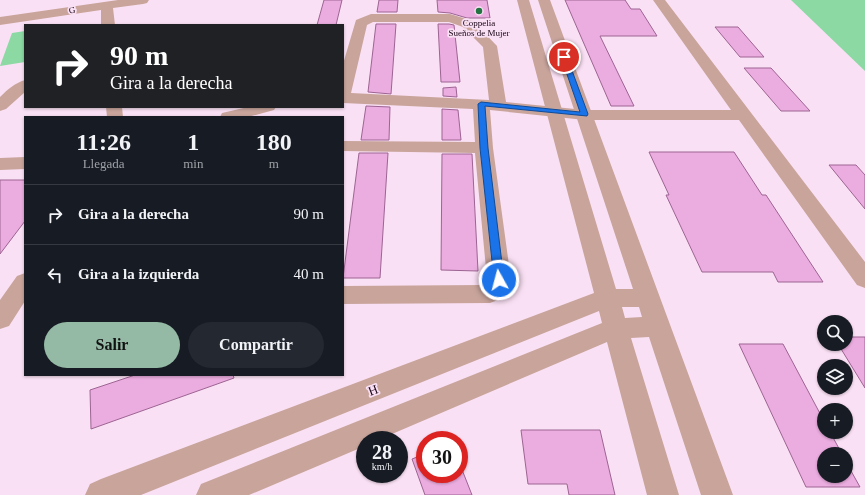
<!DOCTYPE html>
<html lang="es">
<meta charset="utf-8">
<style>
:root{--surface:#171b24;--page:#242831;--text:#f1f3f6;--muted:#9ea1a6;--line:#363941;--accent:#94b9a5}
body{margin:0;font-family:Georgia,serif;background:var(--page);color:var(--text);height:100vh;display:flex;flex-direction:column;font-size:15px;white-space:nowrap}
*{box-sizing:border-box;margin:0}
p{font-size:13px;color:var(--muted)}
.icon{flex:none;width:22px;height:22px;fill:none;stroke:currentColor;stroke-width:2;stroke-linecap:round;stroke-linejoin:round}
.map{position:relative;flex:1;overflow:hidden}
.drawer{position:absolute;left:24px;top:116px;width:320px;height:260px;display:flex;flex-direction:column;background:var(--surface);border-radius:0px;box-shadow:0 1px 3px #0004}
.drawer>*{flex:none}
.top-card{position:absolute;left:24px;top:24px;width:320px;height:84px;border-radius:0px;box-shadow:0 1px 3px #0004;background:#202124;color:#fff;overflow:hidden}
.tools{position:absolute;left:817px;top:315px;display:grid;gap:8px}
.tools a{display:grid;place-items:center;width:36px;height:36px;border-radius:50%;background:var(--surface);box-shadow:0 1px 3px #0004;font-size:20px}
.speed{position:absolute;left:356px;top:431px;display:flex;gap:8px;font-size:20px;font-weight:700;text-align:center}
.speed>*{display:grid;place-content:center;width:52px;height:52px;border-radius:50%;background:var(--surface);box-shadow:0 1px 3px #0004;line-height:1}
.speed small{font-size:10px;font-weight:400}
.speed .limit{border:6px solid #d22;background:#fff;color:#111}
.pin{position:absolute;display:grid;place-items:center;width:34px;height:34px;color:#fff;margin:-17px;border:2px solid #fff;border-radius:50%;box-shadow:0 1px 4px #0007}
.me{position:absolute;width:44px;margin:-22px;rotate:353deg;stroke-linejoin:round;filter:drop-shadow(0 0 3px #0008)}
.turn{display:flex;align-items:center;gap:14px;height:84px;padding:0 20px;font-size:18px}
.turn .icon{width:52px;height:52px;stroke-width:2.5}
.turn b{display:block;font-size:28px;line-height:34px}
.eta{display:flex;justify-content:space-evenly;align-items:center;height:68px;text-align:center}
.eta b{font-size:24px;font-weight:800;line-height:28px}
.primary-button{display:flex;gap:8px;margin-top:auto;padding:8px 20px}
.primary-button a{flex:1;height:46px;border-radius:24px;background:var(--accent);color:#111;font-size:16px;font-weight:800;line-height:46px;text-align:center}
.primary-button a+a{background:var(--page);color:var(--text)}
ul{padding:0;list-style:none}
li{display:flex;align-items:center;gap:12px;height:60px;padding:0 20px;border-top:1px solid var(--line)}
li div{flex:1}
li b{display:block;font-size:15px}
li em{font-style:normal}
.map>svg:first-child{display:block}
</style>
<div class="map">
<svg width="865" height="495" viewBox="0 0 865 495">
<rect width="100%" height="100%" fill="#fae0f4"/>
<path fill="#8cd9a4" d="M791,0H865V71Z
M25,31V62L0,66L12,33Z"/>
<path fill="#ebacdf" stroke="#9d6493" d="M324,0H342L336,25H317Z
M379,0H398L397,12H377Z
M437,0H487L490,18H467L450,13L438,12Z
M565,0H625L631,9H640L657,36H600L634,106H611Z
M376,24H396L391,94L368,92Z
M438,24H449L454,25L460,82H441Z
M715,27H738L764,57H740Z
M744,68H771L810,111H781Z
M456,87L457,97L443,96V88Z
M366,106L390,107L389,140H361Z
M442,109L458,110L461,140H442Z
M649,152H734L762,195H766L823,282H778L773,272H702L666,195H669Z
M359,153H388L380,278H343Z
M442,154H472L478,271L441,270Z
M829,165H856L865,175V209Z
M0,180H25V221L0,254Z
M846,337H865V388L838,344H846Z
M739,344H783L824,421V432H830L842,454H824V476H846V462L860,487H806Z
M135,375H233L234,378L91,429L90,390Z
M521,430H600L615,495H569L567,484H528Z
M425,454V474H459V462L472,495H425L412,459Z"/>
<g fill="none" stroke-linecap="round" stroke-linejoin="round">
<path fill="#c8a49b" fill-rule="evenodd" d="M118,0H149L147,3L143,4L113,8L115,25H101V10L0,25V17Z
M653,0H665L865,262V288L857,285L739,120H585L490,110L493,148L511,280L498,300L490,303L343,304V286L483,285L487,279L475,153L343,151V141L475,142L473,109L343,103V64L356,20L371,14H450L473,21L497,46L506,102L585,110H731ZM373,22H449L463,27L483,47L489,100L351,93L367,25Z
M25,80V92L6,109L0,111V97C7,90 15,83 25,80Z
M106,107H122L123,117H107Z
M248,107H276L274,110L248,117H220L222,113Z
M25,157V169L0,170V158Z
M25,273V301L9,326L0,329V300L17,276Z"/>
<path fill="#c8a49b" fill-rule="evenodd" d="M517,0H529L616,289H633L538,0H550L733,495H701L649,337L631,338L679,495H647L607,342L378,440H365V446L249,495H196L201,484L602,323L599,311L141,495H85L90,484L101,479L594,293ZM622,307H639L642,317L625,318Z"/>
</g>
<path fill="#1a73e8" stroke="#114b97" d="M564,55L567,57L588,114L587,116L485,106L488,148L504,280L499,284L494,280L480,148L478,104L481,102L580,112L561,57Z"/>
<circle fill="#237343" stroke="#fae0f4" stroke-width="1.5" cx="479" cy="11" r="4"/>
<g text-anchor="middle" dominant-baseline="central" stroke-width="3.5" stroke-linejoin="round" paint-order="stroke">
<g font-size="9" fill="#180415" stroke="#fae0f4">
<text transform="translate(72 10) rotate(-8)">G</text>
</g>
<g font-size="9" fill="#180415" stroke="#fae0f4">
<text x="479" y="23">Coppelia<tspan x="479" dy="10">Sueños de Mujer</tspan></text>
</g>
<g font-size="13" fill="#180415" stroke="#fae0f4">
<text transform="translate(373 390) rotate(-21)">H</text>
</g>
</g>
</svg>
<div class="tools">
<a><svg class="icon" aria-label="search" viewBox="0 0 24 24"><circle cx="10" cy="10" r="6"/><path d="M15 15l6 6"/></svg></a>
<a><svg class="icon" aria-label="layers" viewBox="0 0 24 24"><path d="M12 4l9 5-9 5-9-5zM3 14l9 5 9-5"/></svg></a>
<a>+</a>
<a>−</a>
</div>
<div class="speed"><div>28<small>km/h</small></div><div class="limit">30</div></div>
<div class="pin" style="left:564px;top:57px;background:#d93025"><svg class="icon" aria-label="arrive" viewBox="0 0 24 24"><path d="M6 21V4h12l-3 4 3 4H6"/></svg></div>
<svg class="me" style="left:499px;top:280px" viewBox="-20 -20 40 40"><circle r="17" fill="#1a73e8" stroke="#fff" stroke-width="3"/><path d="M0-11L8 9 0 5-8 9z" fill="#fff"/></svg>
<div class="top-card">
<div class="turn"><svg class="icon" aria-label="right" viewBox="0 0 24 24"><path d="M7 20v-9h11M14 6l5 5-5 5"/></svg><div><b>90 m</b>Gira a la derecha</div></div>
</div>
<section class="drawer">
<div class="eta">
<div><b>11:26</b><p>Llegada</p></div>
<div><b>1</b><p>min</p></div>
<div><b>180</b><p>m</p></div>
</div>
<ul>
<li><svg class="icon" aria-label="right" viewBox="0 0 24 24"><path d="M7 20v-9h11M14 6l5 5-5 5"/></svg><div><b>Gira a la derecha</b></div><em>90 m</em></li>
<li><svg class="icon" aria-label="left" viewBox="0 0 24 24"><path d="M17 20v-9H6M10 6l-5 5 5 5"/></svg><div><b>Gira a la izquierda</b></div><em>40 m</em></li>
</ul>
<div class="primary-button"><a>Salir</a><a>Compartir</a></div>
</section>
</div>
